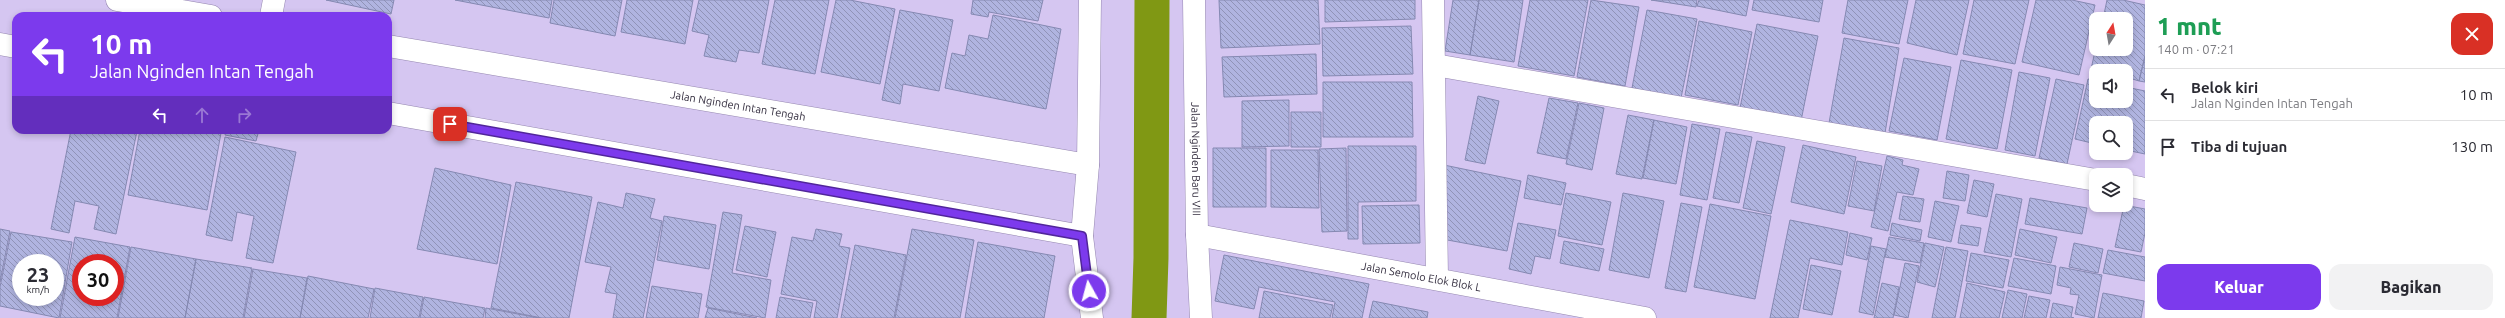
<!DOCTYPE html>
<html lang="id">
<meta charset="utf-8">
<style>
:root{--surface:#fff;--page:#f2f2f3;--text:#2b2b33;--muted:#7c7c81;--line:#e1e1e2;--accent:#7c3aed}
body{margin:0;font-family:Ubuntu,sans-serif;background:var(--page);color:var(--text);height:100vh;display:flex;flex-direction:column;font-size:15px;white-space:nowrap}
*{box-sizing:border-box;margin:0}
p{font-size:13px;color:var(--muted)}
.icon{flex:none;width:22px;height:22px;fill:none;stroke:currentColor;stroke-width:2;stroke-linecap:round;stroke-linejoin:round}
.map{position:relative;flex:1;overflow:hidden}
.sheet{display:flex;flex-direction:column;background:var(--surface);width:360px}
.sheet>*{flex:none}
.hud{position:absolute;left:12px;top:12px;width:380px;height:122px;border-radius:12px;box-shadow:0 2px 6px #0003;background:#7c3aed;color:#fff;overflow:hidden}
.needle{width:26px;rotate:11deg}
.fabs{position:absolute;left:2089px;top:12px;display:grid;gap:8px}
.fabs a{display:grid;place-items:center;width:44px;height:44px;border-radius:8px;background:var(--surface);box-shadow:0 2px 6px #0003;font-size:20px}
.speed{position:absolute;left:12px;top:254px;display:flex;gap:8px;font-size:20px;font-weight:700;text-align:center}
.speed>*{display:grid;place-content:center;width:52px;height:52px;border-radius:50%;background:var(--surface);box-shadow:0 2px 6px #0003;line-height:1}
.speed small{font-size:10px;font-weight:400}
.speed .limit{border:6px solid #d22;background:#fff;color:#111}
.pin{position:absolute;display:grid;place-items:center;width:34px;height:34px;color:#fff;margin:-17px;border-radius:8px;box-shadow:0 2px 6px #0006}
.me{position:absolute;width:44px;margin:-22px;rotate:353deg;stroke-linejoin:round;filter:drop-shadow(0 0 3px #0008)}
.turn{display:flex;align-items:center;gap:14px;height:84px;padding:0 12px;font-size:18px}
.turn .icon{width:52px;height:52px;stroke-width:2.5}
.turn b{display:block;font-size:28px;line-height:34px}
.lanes{display:flex;align-items:center;height:38px;padding:0 12px;background:#0003;justify-content:center;gap:20px;direction:ltr}
.lanes .off{opacity:.35}
.round{display:grid;place-items:center;flex:none;width:42px;height:42px;border-radius:12px;background:var(--page)}
.overview{display:flex;align-items:center;justify-content:space-between;height:68px;padding:0 12px}
h1{font-size:24px;font-weight:800;line-height:30px;color:#1e9e55}
.button{display:flex;gap:8px;margin-top:auto;padding:8px 12px}
.button a{flex:1;height:46px;border-radius:12px;background:var(--accent);color:#fff;font-size:16px;font-weight:800;line-height:46px;text-align:center}
.button a+a{background:var(--page);color:var(--text)}
ul{padding:0;list-style:none}
li{display:flex;align-items:center;gap:12px;height:52px;padding:0 12px;border-top:1px solid var(--line)}
li div{flex:1}
li b{display:block;font-size:15px}
li em{font-style:normal}
main{display:flex;flex:1;min-height:0}
.map>svg:first-child{display:block}
</style>
<main>
<div class="map">
<svg width="2145" height="318" viewBox="0 0 2145 318">
<defs>
<pattern id="building-back-hatch" width="6" height="6" patternUnits="userSpaceOnUse"><rect width="6" height="6" fill="#b0b4e0"/><path d="M-1 5l2 2M0 0l6 6M5-1l2 2" fill="none" stroke="#9093b7"/></pattern>
</defs>
<rect width="100%" height="100%" fill="#d5c6f1"/>
<g fill="none" stroke-linecap="round" stroke-linejoin="round">
<path stroke="#809814" stroke-width="35" d="M1149,318L1151,258L1152,0"/>
</g>
<path fill="url(#building-back-hatch)" stroke="#8589b2" fill-rule="evenodd" d="M326,0H394L391,14Z
M455,0H552L549,18Z
M554,0H622L615,36L550,23Z
M627,0H693L685,44L621,32Z
M699,0H769L759,53L739,50L736,62L704,56L709,35L692,31Z
M775,0H829L815,74L762,64Z
M836,0H850L895,9L880,84L821,72Z
M973,0H1043L1038,21L989,12L988,17L971,14Z
M1219,0H1318L1320,44L1221,48Z
M1325,0H1415V19L1325,22Z
M1453,0H1479L1470,55L1445,51Z
M1479,0H1523L1514,62L1470,55Z
M1530,0H1588L1574,76L1518,66Z
M1591,0L1639,7L1625,86L1577,77Z
M1651,0H1697L1696,7Z
M1699,0H1749L1746,16L1697,6Z
M1754,0H1823L1819,22L1752,10Z
M1848,0H1908L1899,44L1842,33Z
M1916,0H1969L1957,55L1907,43Z
M1974,0H2029L2015,64L1963,54Z
M2036,0H2072L2095,5L2079,75L2022,62Z
M2107,0H2123L2145,5V56L2139,81L2126,77V71L2091,69L2096,47V49H2126V19H2103Z
M900,10L953,20L939,91L903,84L900,104L882,100Z
M1647,10L1697,19L1681,98L1632,88Z
M993,15L1061,29L1046,109L945,88L952,53L965,56L969,35L988,39Z
M1699,21L1752,32L1738,105L1685,95Z
M1757,24L1818,36L1801,121L1740,108Z
M1411,26L1413,74L1323,76L1322,28Z
M1844,38L1899,48L1885,133L1829,123Z
M1316,54L1317,94L1224,97L1222,57Z
M2145,56V82L2139,81Z
M1904,58L1951,67L1937,140L1889,131Z
M1961,60L2012,70L1997,149L1946,139Z
M2019,72L2050,78L2035,156L2005,150Z
M2056,79L2084,85L2067,164L2039,158Z
M2088,79L2096,81V101H2126V87L2145,91V154L2126,150V123H2096V144L2075,139Z
M1323,82H1412L1413,137H1323Z
M1478,96L1499,101L1485,164L1465,160Z
M1549,98L1578,103L1566,159L1537,153Z
M1289,100V146L1242,147V101Z
M1579,103L1604,108L1592,170L1566,164Z
M1291,112H1321V147H1291Z
M1628,115L1654,120L1642,179L1616,174Z
M1654,120L1687,127L1676,184L1643,178Z
M1692,124L1720,129L1707,200L1680,195Z
M71,130L137,131L116,234L94,229L99,206L75,201L69,233L51,229Z
M140,130H203L221,133L207,210L128,195Z
M226,130H259L256,141L225,135Z
M1726,132L1752,137L1739,203L1713,198Z
M225,137L296,152L273,263L246,258L254,216L237,212L232,241L206,235Z
M1757,141L1785,147L1771,214L1743,208Z
M1803,145L1856,157L1844,214L1791,202Z
M1348,146H1416V201L1358,202V239H1348Z
M1213,148H1266V207H1213Z
M1346,148L1347,231L1322,232L1319,149Z
M1271,150H1318L1319,208L1271,207Z
M1887,156L1903,160L1902,165L1919,169L1913,195L1897,192L1888,231L1871,227Z
M1857,161L1882,166L1874,211L1848,206Z
M1444,165L1521,181L1507,251L1442,239Z
M435,168L511,185L497,264L417,249Z
M1947,171L1969,175L1965,201L1943,198Z
M1528,175L1566,183L1561,205L1524,198Z
M1974,180L1994,184L1987,217L1967,213Z
M516,182L592,197L569,318H542L491,308Z
M626,193L655,199L650,218L662,221L643,318H613L617,294L605,292L611,267L585,262L598,202L623,208Z
M1566,193L1611,202L1602,245L1558,236Z
M1623,193L1664,201L1649,278L1609,270Z
M1996,194L2022,199L2011,257L1984,252Z
M1903,196L1924,199L1920,222L1899,219Z
M2030,198L2087,208L2082,234L2025,224Z
M1935,201L1959,206L1951,242L1928,237Z
M1681,203L1702,207L1686,292L1665,288Z
M1710,204L1771,216L1755,299L1694,287Z
M1419,205L1420,243L1363,244L1362,206Z
M2124,205L2145,209V233L2141,252L2115,247Z
M723,212L742,215L732,273L771,280L765,318L706,307Z
M664,216L716,225L709,269L657,260Z
M1790,220L1848,232L1842,265L1810,258L1798,318H1770Z
M1518,223L1556,230L1550,259L1535,256L1531,274L1509,269Z
M1892,223L1922,230L1920,241L1890,235Z
M1961,225L1981,228L1978,246L1958,243Z
M745,226L776,232L767,277L736,270Z
M0,229L10,231L0,282Z
M816,229L842,234L839,246L850,248L837,318H814L817,301L781,294L792,237L813,241Z
M912,229L974,240L960,318H895Z
M2020,229L2057,237L2051,263L2015,255Z
M11,232L72,242L59,318L0,306V287ZM21,263H55V297H21Z
M1850,233L1872,238L1867,260L1846,255Z
M75,237L130,247L117,318H60ZM81,263H115V297H81Z
M1889,237L1924,243L1920,263L1885,257Z
M1564,241L1604,249L1599,271L1560,263Z
M978,242L1055,256L1044,318H965Z
M1925,243L1944,247L1935,287L1917,282Z
M2074,243L2103,249L2098,273L2069,267Z
M855,245L906,255L894,318H841Z
M1871,246L1886,249L1873,315L1859,312Z
M131,247L196,259L185,318H118Z
M1946,247L1968,251L1955,318H1932Z
M2108,250L2145,257V281L2103,273Z
M1971,253L2009,260L2003,288L1966,281Z
M1224,255L1369,284L1362,318H1332L1335,302L1259,287L1254,309L1215,301Z
M2014,258L2056,266L2051,294L2008,286Z
M196,259L252,268L243,318H185Z
M1905,263L1919,266L1908,318L1894,315Z
M1811,265L1841,271L1832,315L1803,309Z
M2060,267L2102,275L2094,318L2075,314L2079,295L2070,294L2071,288L2057,285Z
M253,269L307,278L300,318H244Z
M308,276L374,289L368,318H300Z
M1882,283L1899,287L1893,318H1874Z
M1967,283L2005,292L1999,318H1960Z
M652,286L702,294L698,318H646Z
M375,288L423,297L419,318H370Z
M2008,290L2027,294L2022,318H2002Z
M1264,291L1333,305L1330,318H1259Z
M2103,293L2144,301L2141,318H2098Z
M2029,296L2050,300L2046,318H2024Z
M424,297L485,308L483,318H420Z
M780,297L813,303L810,318H776Z
M1373,301L1428,312L1427,318H1369Z
M2053,303L2073,307L2071,317L2074,318H2050Z
M486,308L539,318H485Z
M708,308L757,318H705Z"/>
<g fill="none" stroke-linecap="round" stroke-linejoin="round">
<defs>
<g id="minor">
<path d="M117,0L211,16"/>
<path d="M1090,0L1088,165L1082,236L1092,318"/>
<path id="s1" d="M1194,0L1197,235L1201,318"/>
<path d="M1433,0L1437,278"/>
<path d="M271,16L274,0"/>
<path d="M0,44L16,47"/>
<path id="s2" d="M388,46L1088,165"/>
<path d="M1435,65L2096,180"/>
<path d="M388,113L1082,236"/>
<path d="M2126,185L2145,189"/>
<path id="s3" d="M1197,235L1645,318"/>
</g>
</defs>
<use href="#minor" stroke="#9587b0" stroke-width="23"/>
<use href="#minor" stroke="#fff" stroke-width="22"/>
</g>
<g fill="none" stroke-linecap="round" stroke-linejoin="round">
<defs>
<path id="route" d="M450,124L1082,236L1089,291"/>
</defs>
<use href="#route" stroke="#51269a" stroke-width="10"/>
<use href="#route" stroke="#7c3aed" stroke-width="7"/>
</g>
<g text-anchor="middle" dominant-baseline="central" stroke-width="4" stroke-linejoin="round" paint-order="stroke">
<g font-size="11" fill="#332d3e" stroke="#e2d3ff">
<text stroke="none"><textPath href="#s2" startOffset="355">Jalan Nginden Intan Tengah</textPath></text>
<text stroke="none"><textPath href="#s1" startOffset="159">Jalan Nginden Baru VIII</textPath></text>
<text stroke="none"><textPath href="#s3" startOffset="228">Jalan Semolo Elok Blok L</textPath></text>
</g>
</g>
</svg>
<div class="fabs">
<a><svg class="needle" viewBox="-14 -14 28 28"><path d="M0-13l5 13h-10z" fill="#e53935"/><path d="M0 13l5-13h-10z" fill="#7c7c81"/></svg></a>
<a><svg class="icon" aria-label="sound" viewBox="0 0 24 24"><path d="M4 9h4l5-4v14l-5-4H4zM17 9q2 3 0 6"/></svg></a>
<a><svg class="icon" aria-label="search" viewBox="0 0 24 24"><circle cx="10" cy="10" r="6"/><path d="M15 15l6 6"/></svg></a>
<a><svg class="icon" aria-label="layers" viewBox="0 0 24 24"><path d="M12 4l9 5-9 5-9-5zM3 14l9 5 9-5"/></svg></a>
</div>
<div class="speed"><div>23<small>km/h</small></div><div class="limit">30</div></div>
<div class="pin" style="left:450px;top:124px;background:#d93025"><svg class="icon" aria-label="arrive" viewBox="0 0 24 24"><path d="M6 21V4h12l-3 4 3 4H6"/></svg></div>
<svg class="me" style="left:1089px;top:291px" viewBox="-20 -20 40 40"><circle r="17" fill="#7c3aed" stroke="#fff" stroke-width="3"/><path d="M0-11L8 9 0 5-8 9z" fill="#fff"/></svg>
<div class="hud">
<div class="turn"><svg class="icon" aria-label="left" viewBox="0 0 24 24"><path d="M17 20v-9H6M10 6l-5 5 5 5"/></svg><div><b>10 m</b>Jalan Nginden Intan Tengah</div></div>
<div class="lanes"><svg class="icon" aria-label="left" viewBox="0 0 24 24"><path d="M17 20v-9H6M10 6l-5 5 5 5"/></svg><svg class="icon off" aria-label="ahead" viewBox="0 0 24 24"><path d="M12 20V5M6 11l6-6 6 6"/></svg><svg class="icon off" aria-label="right" viewBox="0 0 24 24"><path d="M7 20v-9h11M14 6l5 5-5 5"/></svg></div>
</div>
</div>
<section class="sheet">
<div class="overview"><div><h1>1 mnt</h1><p>140 m · 07:21</p></div><a class="round" style="background:#d93025;color:#fff"><svg class="icon" aria-label="close" viewBox="0 0 24 24"><path d="M6 6l12 12M18 6L6 18"/></svg></a></div>
<ul>
<li><svg class="icon" aria-label="left" viewBox="0 0 24 24"><path d="M17 20v-9H6M10 6l-5 5 5 5"/></svg><div><b>Belok kiri</b><p>Jalan Nginden Intan Tengah</p></div><em>10 m</em></li>
<li><svg class="icon" aria-label="arrive" viewBox="0 0 24 24"><path d="M6 21V4h12l-3 4 3 4H6"/></svg><div><b>Tiba di tujuan</b></div><em>130 m</em></li>
</ul>
<div class="button"><a>Keluar</a><a>Bagikan</a></div>
</section>
</main>
